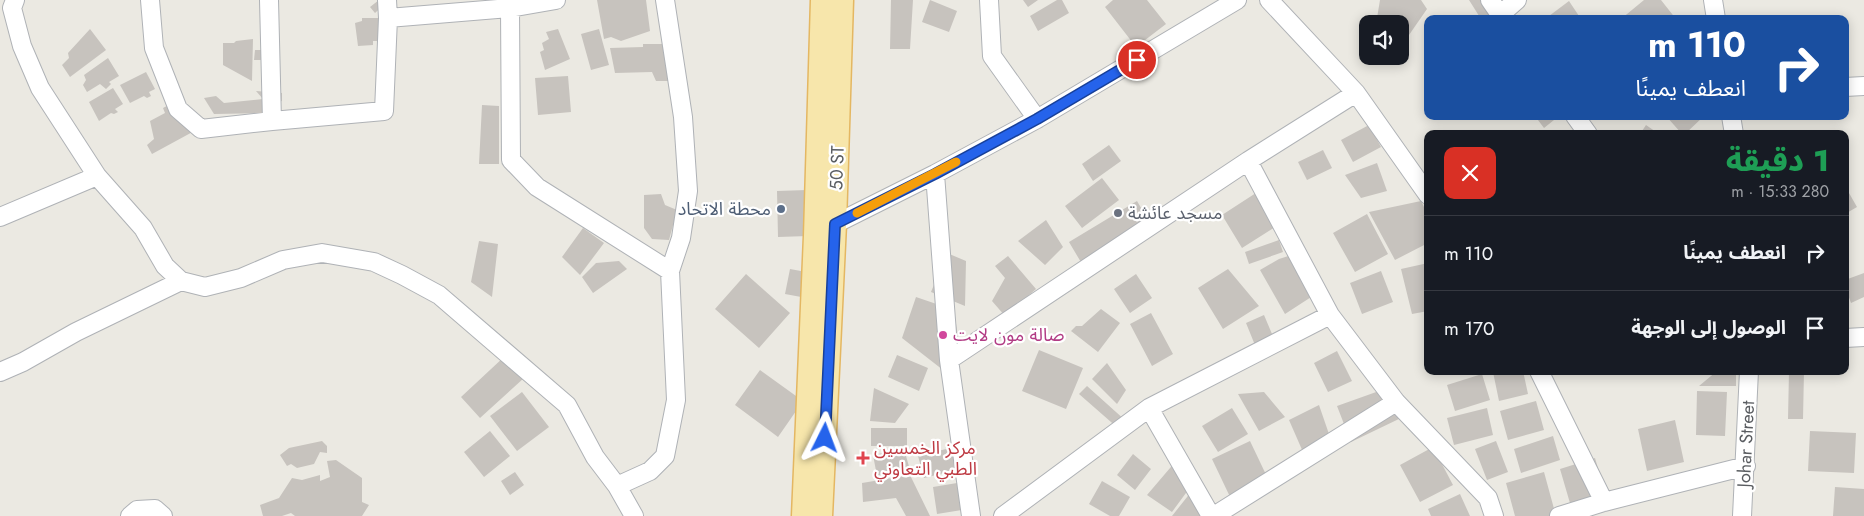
<!DOCTYPE html>
<html lang="ar">
<meta charset="utf-8">
<style>
:root{--surface:#171b24;--page:#20242c;--text:#f1f3f6;--muted:#9ea1a6;--line:#363941}
body{margin:0;font-family:Jost,"Noto Sans Arabic",sans-serif;background:var(--page);color:var(--text);direction:rtl;height:100vh;display:flex;flex-direction:column;font-size:19px;white-space:nowrap}
*{box-sizing:border-box;margin:0}
p{font-size:16px;color:var(--muted)}
.icon{flex:none;width:28px;height:28px;fill:none;stroke:currentColor;stroke-width:2;stroke-linecap:round;stroke-linejoin:round}
.map{position:relative;flex:1;overflow:hidden;direction:ltr}
.sheet{position:absolute;left:1424px;top:130px;width:425px;height:245px;display:flex;flex-direction:column;background:var(--surface);border-radius:10px;box-shadow:0 2px 12px #0003;direction:rtl}
.sheet>*{flex:none}
.hud{position:absolute;left:1424px;top:15px;width:425px;height:105px;border-radius:10px;box-shadow:0 2px 12px #0003;direction:rtl;background:#1a4fa0;color:#fff;overflow:hidden}
.fabs{position:absolute;left:1359px;top:15px;display:grid;gap:10px}
.fabs a{display:grid;place-items:center;width:50px;height:50px;border-radius:10px;background:var(--surface);box-shadow:0 2px 12px #0003;font-size:25px}
.pin{position:absolute;display:grid;place-items:center;width:42px;height:42px;color:#fff;margin:-21px;border:2px solid #fff;border-radius:50%;box-shadow:0 1px 5px #0007}
.me{position:absolute;width:55px;margin:-28px;rotate:3deg;stroke-linejoin:round;filter:drop-shadow(0 0 4px #0008)}
.turn{display:flex;align-items:center;gap:18px;height:105px;padding:0 20px;font-size:22px}
.turn .icon{width:65px;height:65px;stroke-width:2.5}
.turn b{display:block;font-size:35px;line-height:42px}
.round{display:grid;place-items:center;flex:none;width:52px;height:52px;border-radius:10px;background:var(--page)}
.head{display:flex;align-items:center;justify-content:space-between;height:85px;padding:0 20px}
h1{font-size:30px;font-weight:800;line-height:38px;color:#1e9e55}
ul{padding:0;list-style:none}
li{display:flex;align-items:center;gap:15px;height:75px;padding:0 20px;border-top:1px solid var(--line)}
li div{flex:1}
li b{display:block;font-size:19px}
li em{font-style:normal}
.map>svg:first-child{display:block}
</style>
<div class="map">
<svg width="1864" height="516" viewBox="0 0 1864 516">
<rect width="100%" height="100%" fill="#ebe9e2"/>
<path fill="#c7c3be" d="M379,0H389L375,13L370,7Z
M597,0H646L650,31L621,41L611,37L604,39Z
M891,0H913L910,49H890Z
M930,0L957,11L949,32L922,22Z
M1023,0H1038L1028,7Z
M1057,0H1062L1069,13L1038,31L1030,16Z
M1113,0H1147L1166,24L1136,47L1105,7Z
M1380,0H1421L1427,9L1400,48V24H1376Z
M1469,0H1487L1502,19H1481Z
M1644,0H1661L1676,19H1621Z
M1569,1L1581,19H1545Z
M362,18H378V31H382L383,41H373V45L358,46L355,23L362,21Z
M90,29L106,50L70,77L62,65L69,58L68,53Z
M558,29L570,59L545,70L540,52L544,50L542,43L549,39L546,32Z
M599,29L609,65L591,70L581,34Z
M253,39L252,81L223,65V43H234L236,41Z
M643,44H664L671,81H656L652,72L615,73L610,48L643,47Z
M255,50H266V60H254Z
M108,58L119,76L109,82L111,84L106,89L100,84L87,92L83,85L86,80L84,75Z
M146,72L155,89L149,92L151,96L147,98L144,96L130,103L120,85Z
M568,76L571,112L538,115L535,78Z
M113,88L123,104L115,109L118,112L114,114L111,113L99,121L89,102Z
M256,91L282,93V101L279,102L276,113L214,114L204,98L216,96L224,103L263,99Z
M182,98L198,129L152,154L147,145L154,139L150,121L165,113L163,108Z
M482,105L499,106V164H479Z
M1535,116H1559L1544,128Z
M1666,116H1704L1685,134H1682Z
M1369,125L1381,147L1353,162L1341,140Z
M1646,125L1659,134H1640Z
M1109,145L1121,161L1093,181L1082,164Z
M1323,150L1332,168L1307,180L1298,162Z
M1377,163L1387,191L1361,198L1345,175Z
M1102,178L1119,200L1082,228L1065,206Z
M1845,186L1857,207L1845,214Z
M807,190L808,236L778,237L777,191Z
M1259,191L1280,224L1242,248L1222,215Z
M661,194L665,205L677,210L669,240L652,239L644,228V195Z
M1137,201L1153,228L1085,269L1069,242Z
M1421,201L1428,215V243L1395,260L1369,212Z
M1367,214L1388,254L1355,272L1333,233Z
M1046,220L1063,247L1045,265L1018,241Z
M583,228L604,243L580,275L562,257Z
M1279,240L1283,252L1249,264L1245,252Z
M479,241L498,244L492,297L471,282Z
M1301,252L1325,288L1285,314L1260,270L1279,259Z
M947,253L966,261L965,306L931,292Z
M1008,256L1036,289L1005,316L992,301L1005,278L995,266Z
M619,261L627,269L593,293L582,277L596,263Z
M1428,263V311L1412,314L1401,269Z
M790,269L817,274L812,299L785,294Z
M1228,269L1259,306L1223,329L1198,288Z
M1381,271L1393,302L1362,314L1350,283Z
M1864,273V297L1851,303L1845,287V280Z
M746,274L790,313L759,348L715,309Z
M1136,274L1152,298L1130,313L1114,289Z
M916,297L954,310L961,358L943,370L902,338Z
M1101,309L1120,323L1098,352L1071,331L1076,326H1082Z
M1151,313L1173,354L1152,366L1130,324Z
M1264,315L1275,341L1257,350L1246,323Z
M1039,350L1083,368L1066,409L1022,391Z
M1337,351L1352,381L1328,392L1314,363Z
M897,355L928,368L919,391L888,377Z
M505,356L524,378L480,418L461,397Z
M1107,363L1126,390L1117,404L1092,379Z
M760,370L803,401L778,437L735,405Z
M1436,371H1454V372L1437,375Z
M1523,371L1528,394L1499,401L1493,372Z
M1717,371H1736V386H1699Z
M1789,371H1804L1803,419H1788Z
M1482,374L1490,400L1455,411L1447,385Z
M1087,386L1126,421L1119,429L1079,394Z
M1393,386L1403,417L1351,442L1337,406Z
M874,388L909,404L895,423L870,421Z
M1697,391L1727,392L1725,436L1696,435Z
M522,392L549,427L517,451L490,416Z
M1264,392L1285,417L1259,431L1238,394Z
M1536,401L1544,430L1508,440L1500,411Z
M1319,405L1330,437L1303,452L1289,420Z
M1232,408L1248,434L1218,452L1202,426Z
M1487,408L1493,435L1454,445L1447,418Z
M1675,420L1684,462L1647,471L1638,429Z
M871,428H907V446H871Z
M490,431L510,456L484,477L464,452Z
M1810,431L1856,433L1854,473L1808,471Z
M1553,436L1560,460L1521,473L1514,449Z
M322,441L327,446V453L320,452L314,464L297,468L291,464L287,466L280,455L289,448Z
M1250,441L1270,483L1232,501L1212,459Z
M1496,441L1508,472L1487,480L1475,449Z
M954,447L960,469L924,478L918,456Z
M1433,447L1453,485L1420,502L1400,465Z
M904,449L910,470L877,476L873,455Z
M1133,454L1151,469L1135,490L1117,475Z
M1595,458L1607,499L1572,510L1560,469Z
M336,460L362,478V502L369,505L362,516H295L291,513L282,516H263L260,505L279,498L292,478L302,480L320,475V481L330,477L327,461Z
M1176,461L1194,482L1172,512L1147,495Z
M515,472L524,485L510,495L501,481Z
M1544,472L1556,516H1515L1506,483Z
M910,475L930,516H906L896,498L863,502L862,483Z
M1102,481L1130,497L1119,516H1110L1089,504Z
M963,482L968,509L937,514L933,487Z
M1835,487L1864,489V516H1833Z
M1191,492L1208,516H1172Z
M1460,494L1470,516H1431L1428,509Z"/>
<g fill="none" stroke-linecap="round" stroke-linejoin="round">
<defs>
<path id="minor" d="M15,0L12,8L22,46L40,88L97,176L143,228L165,266L181,281L205,287L241,278L283,260L322,253L374,262L402,275L439,295L567,405L595,457L617,486L634,516
M150,0L154,48L178,109L201,129L272,121L384,111L388,18L387,0
M269,0L272,121
M989,0L992,56L1037,119
M1269,0L1356,93L1428,195
M1490,0L1503,19
M1713,0L1716,19
M510,8L511,160L537,187L670,271
M1500,15L1517,0
M388,18L510,8L556,0
M1845,87L1864,86
M1575,116L1588,134
M1731,116L1734,134
M1248,161L1330,315L1396,402L1488,498L1494,516
M935,174L949,360L971,516
M0,217L97,176
M835,224L935,174L1037,119L1237,0
M1845,338L1864,337
M949,360L1248,161L1356,93
M1539,371L1604,502
M0,372L23,362L76,332L181,281
M1149,408L1211,516
M617,486L650,471L665,456L676,400L670,271L681,238L688,191L683,117L665,0
M130,516L137,510L155,509L163,516
M1003,516L1149,408L1330,315
M1214,516L1396,402
M1559,516L1604,502L1746,466
M1742,516L1749,371"/>
<path id="major" d="M803,516L815,236L822,0
M821,516L835,224L842,0"/>
</defs>
<use href="#minor" stroke="#afb2b6" stroke-width="20"/>
<use href="#major" stroke="#e4b762" stroke-width="25"/>
<use href="#minor" stroke="#fff" stroke-width="18"/>
<use href="#major" stroke="#f7e6ab" stroke-width="22"/>
</g>
<g fill="none" stroke-linecap="round" stroke-linejoin="round">
<defs>
<path id="route" d="M825,438L835,224L935,174L1037,119L1137,60"/>
</defs>
<use href="#route" stroke="#184099" stroke-width="12"/>
<use href="#route" stroke="#2563eb" stroke-width="9"/>
<path stroke="#f59e0b" stroke-width="9" d="M857,213L956,162"/>
</g>
<circle fill="#5c6f8a" stroke="#fff" stroke-width="2" cx="781" cy="209" r="5"/>
<circle fill="#6b7280" stroke="#fff" stroke-width="2" cx="1118" cy="213" r="5"/>
<circle fill="#d1479c" stroke="#fff" stroke-width="2" cx="943" cy="335" r="5"/>
<path fill="#e0444e" stroke="#fff" stroke-width="2" d="M860.5 450.5h5v5h5v5h-5v5h-5v-5h-5v-5h5z"/>
<g text-anchor="middle" dominant-baseline="central" stroke-width="4.5" stroke-linejoin="round" paint-order="stroke">
<g font-size="18" fill="#5a5d61" stroke="#fff">
<text transform="translate(837 168) rotate(-88)">50 ST</text>
<text transform="translate(1746 444) rotate(-87)">Johar Street</text>
</g>
<g font-size="18" fill="#4e5e75" stroke="#fff" text-anchor="end">
<text x="771" y="209">محطة الاتحاد</text>
</g>
<g font-size="18" fill="#5b616d" stroke="#fff" text-anchor="start">
<text x="1128" y="213">مسجد عائشة</text>
</g>
<g font-size="18" fill="#b23c85" stroke="#fff" text-anchor="start">
<text x="953" y="335">صالة مون لايت</text>
</g>
<g font-size="18" fill="#be3a42" stroke="#fff" text-anchor="start">
<text x="874" y="448">مركز الخمسين<tspan x="874" dy="21">الطبي التعاوني</tspan></text>
</g>
</g>
</svg>
<div class="fabs">
<a><svg class="icon" aria-label="sound" viewBox="0 0 24 24"><path d="M4 9h4l5-4v14l-5-4H4zM17 9q2 3 0 6"/></svg></a>
</div>
<div class="pin" style="left:1137px;top:60px;background:#d93025"><svg class="icon" aria-label="arrive" viewBox="0 0 24 24"><path d="M6 21V4h12l-3 4 3 4H6"/></svg></div>
<svg class="me" style="left:825px;top:438px" viewBox="-20 -20 40 40"><path d="M0-17L14 15 0 8-14 15z" fill="#2563eb" stroke="#fff" stroke-width="4"/></svg>
<div class="hud">
<div class="turn"><svg class="icon" aria-label="right" viewBox="0 0 24 24"><path d="M7 20v-9h11M14 6l5 5-5 5"/></svg><div><b>110 m</b>انعطف يمينًا</div></div>
</div>
<section class="sheet">
<div class="head"><div><h1>1 دقيقة</h1><p>280 m · 15:33</p></div><a class="round" style="background:#d93025;color:#fff"><svg class="icon" aria-label="close" viewBox="0 0 24 24"><path d="M6 6l12 12M18 6L6 18"/></svg></a></div>
<ul>
<li><svg class="icon" aria-label="right" viewBox="0 0 24 24"><path d="M7 20v-9h11M14 6l5 5-5 5"/></svg><div><b>انعطف يمينًا</b></div><em>110 m</em></li>
<li><svg class="icon" aria-label="arrive" viewBox="0 0 24 24"><path d="M6 21V4h12l-3 4 3 4H6"/></svg><div><b>الوصول إلى الوجهة</b></div><em>170 m</em></li>
</ul>
</section>
</div>
